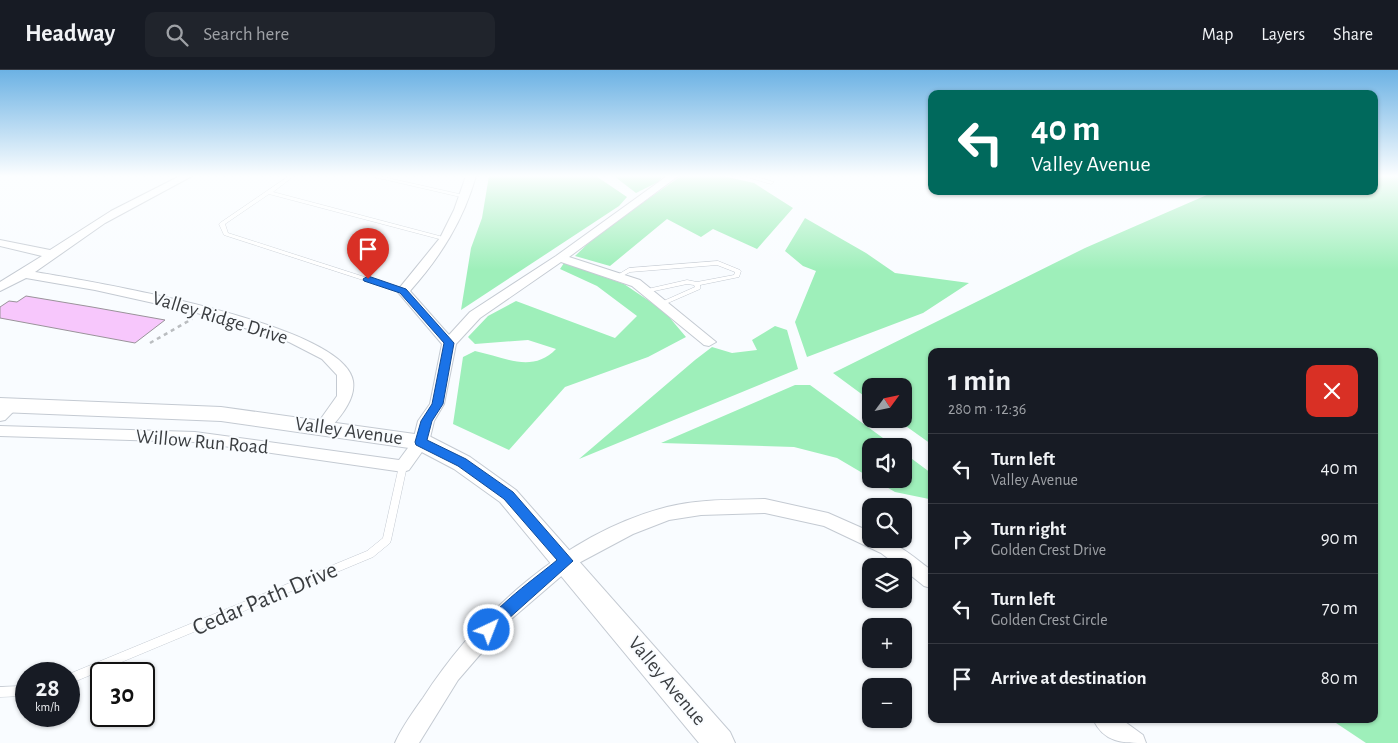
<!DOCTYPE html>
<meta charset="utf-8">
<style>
:root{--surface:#171b24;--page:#20242c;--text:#f1f3f6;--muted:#9ea1a6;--line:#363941}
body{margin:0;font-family:"Alegreya Sans",sans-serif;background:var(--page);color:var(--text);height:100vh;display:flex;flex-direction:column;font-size:19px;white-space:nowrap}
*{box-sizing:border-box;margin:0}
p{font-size:16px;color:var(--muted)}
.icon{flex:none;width:28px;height:28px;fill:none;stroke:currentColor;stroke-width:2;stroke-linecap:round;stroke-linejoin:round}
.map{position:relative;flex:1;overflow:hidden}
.drawer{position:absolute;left:928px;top:278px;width:450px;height:375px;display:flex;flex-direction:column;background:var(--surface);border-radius:10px;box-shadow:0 1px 4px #0004}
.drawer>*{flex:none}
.banner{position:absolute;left:928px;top:20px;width:450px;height:105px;border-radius:10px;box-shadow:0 1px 4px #0004;background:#00695c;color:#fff;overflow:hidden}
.needle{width:32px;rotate:57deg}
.buttons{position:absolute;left:862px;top:308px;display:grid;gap:10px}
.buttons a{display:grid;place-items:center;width:50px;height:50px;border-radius:10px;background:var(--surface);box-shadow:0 1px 4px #0004;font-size:25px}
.speed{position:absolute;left:15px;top:592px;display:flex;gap:10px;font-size:25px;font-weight:700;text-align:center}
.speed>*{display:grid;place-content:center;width:65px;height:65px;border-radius:50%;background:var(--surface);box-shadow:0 1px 4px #0004;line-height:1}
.speed small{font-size:12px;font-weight:400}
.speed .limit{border:2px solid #111;border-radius:8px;background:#fff;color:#111}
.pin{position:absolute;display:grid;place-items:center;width:42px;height:42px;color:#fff;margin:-51px -21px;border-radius:50% 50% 50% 0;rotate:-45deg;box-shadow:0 0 5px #0007}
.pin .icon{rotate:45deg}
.me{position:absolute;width:55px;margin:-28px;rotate:43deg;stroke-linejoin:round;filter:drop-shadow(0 0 4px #0008)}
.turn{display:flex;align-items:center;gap:18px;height:105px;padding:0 20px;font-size:22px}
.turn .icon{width:65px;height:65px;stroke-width:2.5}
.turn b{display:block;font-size:35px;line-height:42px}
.round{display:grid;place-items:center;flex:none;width:52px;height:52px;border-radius:10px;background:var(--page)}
.headline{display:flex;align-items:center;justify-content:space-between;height:85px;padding:0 20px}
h1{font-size:30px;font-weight:700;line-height:38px}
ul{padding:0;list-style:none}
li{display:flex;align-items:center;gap:15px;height:70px;padding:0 20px;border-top:1px solid var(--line)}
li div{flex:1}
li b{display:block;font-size:19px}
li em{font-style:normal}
header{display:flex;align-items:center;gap:30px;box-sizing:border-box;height:70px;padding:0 25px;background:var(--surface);border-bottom:1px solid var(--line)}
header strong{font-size:24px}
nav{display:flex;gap:28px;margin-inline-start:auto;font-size:18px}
.search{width:350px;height:45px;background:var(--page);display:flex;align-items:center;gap:12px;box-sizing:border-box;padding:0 18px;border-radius:10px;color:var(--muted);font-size:19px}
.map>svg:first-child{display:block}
</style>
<header>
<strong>Headway</strong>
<div class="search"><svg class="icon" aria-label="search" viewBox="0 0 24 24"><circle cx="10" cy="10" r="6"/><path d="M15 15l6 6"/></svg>Search here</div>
<nav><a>Map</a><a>Layers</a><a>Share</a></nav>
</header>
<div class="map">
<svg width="1398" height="673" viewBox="0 0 1398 673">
<rect width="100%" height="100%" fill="#f9fcff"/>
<path fill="#9eefba" d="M489,106H596L627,127L619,136L461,240L471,178L482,148Z
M614,106H663L658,112L636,123Z
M681,106H723L754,113L793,138L757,179L713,159L701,167L667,149L610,196L575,186L598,164Z
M1374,106H1398V673H1366L1330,649H1374V281H931V374L896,349H904V316H871V331L833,303L1085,178L1216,121H1374Z
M805,148L866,183L895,203L969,213L923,243L807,287L795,252L816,201L803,196L785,181Z
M564,193L624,214L664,241L686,267L648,287L565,317L509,380L453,354L463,287L475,281C504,287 532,304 556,279L528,270L475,274L468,267L488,246L516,231L615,268L637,246L597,216L560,199Z
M775,256L787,260L798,299L579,389L695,290L712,277L732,283L757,280L752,270Z
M795,315H810L894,376H871V408L837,388L794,377L661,373Z
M904,383L931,403V426L929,429L895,422L873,409H904Z"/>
<path fill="#f7c7fc" stroke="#9a939a" d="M26,226L92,237L165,250L135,273L0,248V237L9,231L17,232Z"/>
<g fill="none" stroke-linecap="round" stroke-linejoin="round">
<defs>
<path id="service" d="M289,106H294L273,122L447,168L448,169L445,171L443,170L269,124L225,154L228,163L405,220V222L403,223L224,165L219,154L220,153Z
M372,106H379L468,126L465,128L374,107Z
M747,106H753L774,112L771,114L747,107Z
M718,191L740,200L741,201L739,207L700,215V219L661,236L659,235V233L695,217L694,215L687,214L645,223L643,222V220L687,210L697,212L734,205L735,202L717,195L630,202L619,208H615L614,207L629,198Z
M403,393L406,394L407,396L391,470L390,473L373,487L69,614V604L367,481L383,468L399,396L400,394Z
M26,616V626L0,627V617Z"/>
<path id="minor" d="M180,106H192L105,153L35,202C89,211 344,253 353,311C356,330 339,348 328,361H318L315,357L337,326V305L322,289L289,272L194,242L95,220L26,208L0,221V212L42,186L0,176V170L50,180L111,141Z
M466,106H476C463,151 441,186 410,221L449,265L470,242L556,186L667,106H678L569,187L640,210L716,272L709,276L704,275L632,216L561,192L480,248L456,274L444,334L434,351L429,372L409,400L403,402L195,372L0,366V356L195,362L399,390L413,371L418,351L430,334L442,274L397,221L440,168L454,140Z
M12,331L19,336L5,350L0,351V338Z
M765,429L828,443L871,462V469C895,469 912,486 931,500V518L924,516L904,500V496H898L881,483L824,456L765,443L701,445L669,450L633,464L573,496L509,551L458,610L419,673H395C402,657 413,642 423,628C478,543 566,463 667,437C699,429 732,430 765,429Z
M1093,649H1121L1143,665L1146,673C1123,673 1104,673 1093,649Z"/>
<path id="secondary" d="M0,328L221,337L429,366L470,387L516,420L730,662L735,673H699L500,432L454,399L416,379L221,351L0,342Z"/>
</defs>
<use href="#service" stroke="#c4cad2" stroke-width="1"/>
<use href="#minor" stroke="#c4cad2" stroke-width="2"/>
<use href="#secondary" stroke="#c4cad2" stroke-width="2"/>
<path stroke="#babdc0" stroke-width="2.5" stroke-dasharray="4 4" stroke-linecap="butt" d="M150,273L192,249"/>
<use href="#service" fill="#fff" fill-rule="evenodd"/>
<use href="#minor" fill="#fff" fill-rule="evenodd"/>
<use href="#secondary" fill="#fff" fill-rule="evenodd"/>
</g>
<linearGradient id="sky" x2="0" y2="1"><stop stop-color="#6cb2e4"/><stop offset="0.53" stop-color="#fcfeff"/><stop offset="1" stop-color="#fcfeff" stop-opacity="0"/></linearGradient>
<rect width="1398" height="200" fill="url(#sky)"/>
<path fill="#1a73e8" stroke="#114b97" d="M368,206L406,219L454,273L443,334L432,351L427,370L466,389L513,422L573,491L507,550L494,564L489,566L484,564L482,560C492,538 537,507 557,490L504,429L458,396L416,375L415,372L421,351L432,334L444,273L400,223L364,211L363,209Z"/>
<g text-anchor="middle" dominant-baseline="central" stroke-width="4" stroke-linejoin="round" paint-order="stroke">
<g font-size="20" fill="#3a3d40" stroke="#f9fcff">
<text transform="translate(220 248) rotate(17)">Valley Ridge Drive</text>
<text transform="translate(349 361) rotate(8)">Valley Avenue</text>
<text transform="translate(202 372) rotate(5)">Willow Run Road</text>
<text transform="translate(667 611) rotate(50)">Valley Avenue</text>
</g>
<g font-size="24" fill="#3a3d40" stroke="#f9fcff">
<text transform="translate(265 529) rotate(-23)">Cedar Path Drive</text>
</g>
</g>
</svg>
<div class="buttons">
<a><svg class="needle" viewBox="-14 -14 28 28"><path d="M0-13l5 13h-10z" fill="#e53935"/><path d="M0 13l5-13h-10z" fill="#9ea1a6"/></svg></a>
<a><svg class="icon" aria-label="sound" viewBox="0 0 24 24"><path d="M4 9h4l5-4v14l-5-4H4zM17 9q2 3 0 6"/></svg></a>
<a><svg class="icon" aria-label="search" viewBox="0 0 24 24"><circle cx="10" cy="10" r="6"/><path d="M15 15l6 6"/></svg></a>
<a><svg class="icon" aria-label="layers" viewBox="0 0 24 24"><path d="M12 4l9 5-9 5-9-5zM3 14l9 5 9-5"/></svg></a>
<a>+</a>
<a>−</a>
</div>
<div class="speed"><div>28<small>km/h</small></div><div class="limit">30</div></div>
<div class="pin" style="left:368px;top:209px;background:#d93025"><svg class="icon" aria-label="arrive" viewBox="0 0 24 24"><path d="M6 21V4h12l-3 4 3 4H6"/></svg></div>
<svg class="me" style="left:489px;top:560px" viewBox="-20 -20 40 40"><circle r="17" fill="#1a73e8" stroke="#fff" stroke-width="3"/><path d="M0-11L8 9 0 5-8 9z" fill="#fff"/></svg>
<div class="banner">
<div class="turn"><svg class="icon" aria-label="left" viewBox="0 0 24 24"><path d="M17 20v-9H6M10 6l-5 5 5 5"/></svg><div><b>40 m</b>Valley Avenue</div></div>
</div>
<section class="drawer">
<div class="headline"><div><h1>1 min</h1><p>280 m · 12:36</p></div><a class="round" style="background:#d93025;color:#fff"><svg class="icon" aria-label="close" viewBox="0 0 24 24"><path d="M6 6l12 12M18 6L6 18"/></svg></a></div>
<ul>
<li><svg class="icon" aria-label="left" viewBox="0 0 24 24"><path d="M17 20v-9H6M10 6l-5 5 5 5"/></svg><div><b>Turn left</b><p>Valley Avenue</p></div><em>40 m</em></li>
<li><svg class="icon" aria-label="right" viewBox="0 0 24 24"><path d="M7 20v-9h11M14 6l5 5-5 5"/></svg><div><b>Turn right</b><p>Golden Crest Drive</p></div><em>90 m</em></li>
<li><svg class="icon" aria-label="left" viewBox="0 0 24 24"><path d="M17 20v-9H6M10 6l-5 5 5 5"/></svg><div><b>Turn left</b><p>Golden Crest Circle</p></div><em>70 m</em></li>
<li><svg class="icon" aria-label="arrive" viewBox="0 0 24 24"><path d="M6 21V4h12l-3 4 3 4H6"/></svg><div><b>Arrive at destination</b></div><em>80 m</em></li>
</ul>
</section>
</div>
